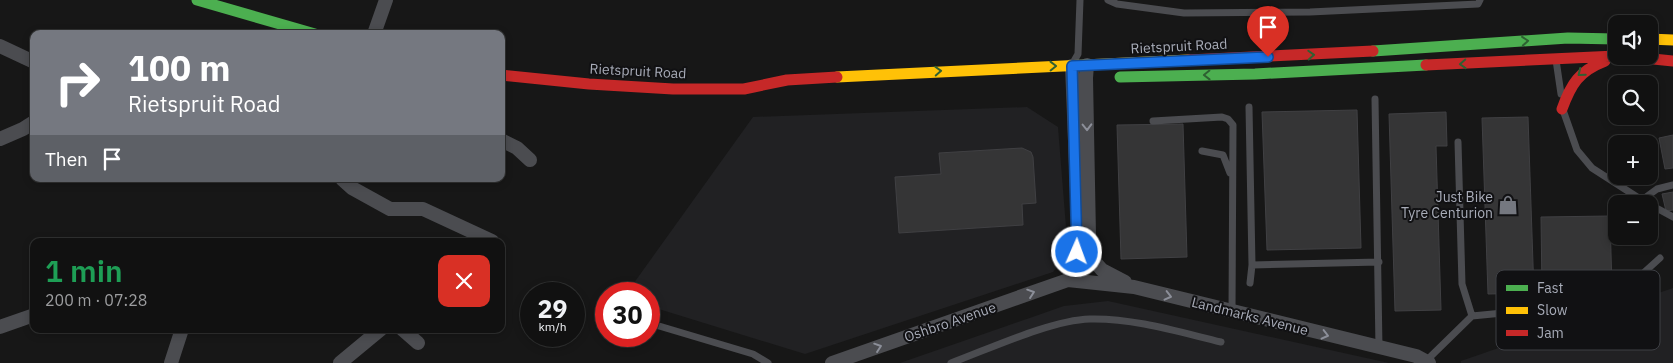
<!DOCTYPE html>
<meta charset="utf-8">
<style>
:root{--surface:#111;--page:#1e1f1f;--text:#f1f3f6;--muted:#9c9d9f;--line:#303131}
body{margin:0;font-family:"IBM Plex Sans",sans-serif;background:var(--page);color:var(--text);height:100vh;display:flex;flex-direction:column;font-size:19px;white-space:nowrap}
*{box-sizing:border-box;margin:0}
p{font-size:16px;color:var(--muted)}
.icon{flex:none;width:28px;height:28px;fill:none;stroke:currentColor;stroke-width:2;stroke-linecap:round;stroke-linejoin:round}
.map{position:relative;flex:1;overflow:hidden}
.details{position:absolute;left:30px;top:238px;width:475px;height:95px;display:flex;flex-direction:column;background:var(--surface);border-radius:10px;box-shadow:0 2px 8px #0003,0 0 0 1px var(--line)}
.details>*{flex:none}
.top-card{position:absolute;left:30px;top:30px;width:475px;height:152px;border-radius:10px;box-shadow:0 2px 8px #0003,0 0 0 1px var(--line);background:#757880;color:#fff;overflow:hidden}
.controls{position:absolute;left:1608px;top:15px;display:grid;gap:10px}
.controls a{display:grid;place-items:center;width:50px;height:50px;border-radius:10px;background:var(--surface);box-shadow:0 2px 8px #0003,0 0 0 1px var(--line);font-size:25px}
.speed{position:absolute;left:520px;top:282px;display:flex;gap:10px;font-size:25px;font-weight:700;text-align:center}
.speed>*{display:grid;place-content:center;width:65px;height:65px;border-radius:50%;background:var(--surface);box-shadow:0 2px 8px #0003,0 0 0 1px var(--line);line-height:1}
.speed small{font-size:12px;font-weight:400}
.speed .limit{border:8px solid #d22;background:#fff;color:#111}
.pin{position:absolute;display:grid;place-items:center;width:42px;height:42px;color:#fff;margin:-51px -21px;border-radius:50% 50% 50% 0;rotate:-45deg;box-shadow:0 0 5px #0007}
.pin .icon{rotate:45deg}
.me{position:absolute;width:55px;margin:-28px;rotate:2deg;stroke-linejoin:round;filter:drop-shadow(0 0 4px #0008)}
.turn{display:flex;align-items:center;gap:18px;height:105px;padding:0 15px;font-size:22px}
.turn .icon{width:65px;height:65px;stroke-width:2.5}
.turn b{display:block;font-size:35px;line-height:42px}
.then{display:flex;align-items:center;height:48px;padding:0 15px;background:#0003;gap:10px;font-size:19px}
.round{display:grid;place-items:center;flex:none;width:52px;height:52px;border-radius:10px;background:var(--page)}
.headline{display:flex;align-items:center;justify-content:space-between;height:85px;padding:0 15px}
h1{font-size:30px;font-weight:600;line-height:38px;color:#1e9e55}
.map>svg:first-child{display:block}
</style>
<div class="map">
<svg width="1673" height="363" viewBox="0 0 1673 363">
<rect width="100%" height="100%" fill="#171717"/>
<path fill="#212123" d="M1027,107L1058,127L1068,252L1053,272L805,354L649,306V294H626L753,117Z
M1673,288V363H1461V361Z
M1108,301L1389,363H900L1064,306Z"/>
<path fill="#353536" stroke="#404043" d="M1357,110L1361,248L1267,250L1262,112Z
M1446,112L1447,146H1436L1441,310L1395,311L1389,114Z
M1528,117L1534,293L1488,294L1482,118Z
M1183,124L1187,257L1121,259L1117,125Z
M1673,135V168L1665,169L1659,138Z
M1022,148L1031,152L1033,157L1036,203L1022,204L1023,225L899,233L895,177L941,174L939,153Z
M1673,192V210L1666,211L1662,194Z
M1610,216L1612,289L1542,290L1541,217Z"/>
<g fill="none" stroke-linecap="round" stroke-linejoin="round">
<path stroke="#4b4c50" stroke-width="7" d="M1108,0L1117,4L1184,13L1310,12L1478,4L1480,0
M1556,60L1561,94
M1074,61L1078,54L1080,0
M1375,99L1379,348
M1249,107L1252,265
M1563,110L1577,150L1592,168L1648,204
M1153,121L1222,117L1228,119L1233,125L1232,311
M1202,151L1223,155L1230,173
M1642,200L1657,189L1673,185
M1649,204L1673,217
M1250,283L1252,265L1379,262
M1472,316L1535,310L1609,297L1629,286L1660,258
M649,323L753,354L768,363
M1427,360L1472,316L1462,284L1458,142
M951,363C989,349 1051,320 1090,319C1134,318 1179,332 1221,342"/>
<path stroke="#4b4c50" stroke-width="14" d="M374,34L386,0
M0,46L34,62
M1087,65L1086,78L1089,236L1095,262L1102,270L1125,282
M0,139L23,129L34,122
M501,140L517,148L530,160
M342,179L352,188L390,209H423L492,241
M1068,280L1076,262L1079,241L1072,66
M0,327L34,315
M402,329L418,343
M171,363L182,329
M340,363L381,329
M832,363L1068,280L1134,287L1416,356L1429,363"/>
<path stroke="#4caf50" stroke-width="11" d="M197,0L315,34
M1373,51L1568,38L1616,39
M1120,77L1255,74L1426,65"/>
<path stroke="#ffc107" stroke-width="11" d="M1649,39L1673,40
M837,77L1188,60"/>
<path stroke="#c62828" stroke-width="11" d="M1624,56L1673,61
M1188,60L1373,51
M1426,65L1616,56
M501,75L589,84L673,89H744L787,80L837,77
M1562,109C1571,84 1579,71 1605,61"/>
</g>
<defs><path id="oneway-chevron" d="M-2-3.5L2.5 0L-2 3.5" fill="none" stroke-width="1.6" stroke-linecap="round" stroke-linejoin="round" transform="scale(1.25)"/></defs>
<g stroke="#2e6032">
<use href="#oneway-chevron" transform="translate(1525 41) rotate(-5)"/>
<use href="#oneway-chevron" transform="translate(1311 55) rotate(-3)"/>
<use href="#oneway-chevron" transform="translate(1463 64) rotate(177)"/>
<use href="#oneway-chevron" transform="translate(1053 66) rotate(-1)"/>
<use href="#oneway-chevron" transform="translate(938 71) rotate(-3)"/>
<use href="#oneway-chevron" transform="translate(1581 73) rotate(141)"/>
<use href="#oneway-chevron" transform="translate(1207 75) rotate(179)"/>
</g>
<g stroke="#8c8f99">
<use href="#oneway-chevron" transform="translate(1087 127) rotate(89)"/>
<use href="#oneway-chevron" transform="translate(1031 293) rotate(-19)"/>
<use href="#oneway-chevron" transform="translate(1168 296) rotate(14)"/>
<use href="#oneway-chevron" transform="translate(1325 335) rotate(14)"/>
<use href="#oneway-chevron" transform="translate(878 347) rotate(-19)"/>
</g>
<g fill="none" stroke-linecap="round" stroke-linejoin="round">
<defs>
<path id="route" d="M1077,252L1072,66L1268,57"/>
</defs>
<use href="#route" stroke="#114b97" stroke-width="12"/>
<use href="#route" stroke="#1a73e8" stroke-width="9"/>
</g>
<defs>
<symbol id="shop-bare" viewBox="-9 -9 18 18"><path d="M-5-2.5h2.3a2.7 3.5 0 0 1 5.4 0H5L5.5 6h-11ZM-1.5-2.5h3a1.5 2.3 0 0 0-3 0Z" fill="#757880" stroke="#111113" stroke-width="2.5" paint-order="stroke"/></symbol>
</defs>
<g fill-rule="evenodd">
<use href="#shop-bare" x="1494" y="191" width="28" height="28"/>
</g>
<g text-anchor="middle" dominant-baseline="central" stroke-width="4" stroke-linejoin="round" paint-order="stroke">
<g font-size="14" fill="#a8acb8" stroke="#111113">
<text transform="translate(1179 46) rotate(-3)">Rietspruit Road</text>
<text transform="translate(638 71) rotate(3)">Rietspruit Road</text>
<text transform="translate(1250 316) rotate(14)">Landmarks Avenue</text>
<text transform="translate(950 322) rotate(-19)">Oshbro Avenue</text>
</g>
<g font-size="14" fill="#a8acb8" stroke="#111113" text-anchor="end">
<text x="1493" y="197">Just Bike<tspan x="1493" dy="16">Tyre Centurion</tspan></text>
</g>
</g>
<rect x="1496" y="270" width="164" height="80" rx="8" fill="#111113" stroke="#3e4045" stroke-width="1"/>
<rect x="1506" y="285" width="22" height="6" fill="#4caf50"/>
<rect x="1506" y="307" width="22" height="7" fill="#ffc107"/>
<rect x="1506" y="330" width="22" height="6" fill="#c62828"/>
<g font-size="14" fill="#a8acb8">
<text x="1537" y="293">Fast</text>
<text x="1537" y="315">Slow</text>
<text x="1537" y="338">Jam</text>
</g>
</svg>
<div class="controls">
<a><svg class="icon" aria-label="sound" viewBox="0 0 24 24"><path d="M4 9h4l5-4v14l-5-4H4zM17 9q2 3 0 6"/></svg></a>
<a><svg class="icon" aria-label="search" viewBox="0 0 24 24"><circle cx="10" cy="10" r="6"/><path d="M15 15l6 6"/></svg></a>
<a>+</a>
<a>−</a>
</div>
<div class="speed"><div>29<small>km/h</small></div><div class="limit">30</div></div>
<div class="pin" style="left:1268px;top:57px;background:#d93025"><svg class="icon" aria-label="arrive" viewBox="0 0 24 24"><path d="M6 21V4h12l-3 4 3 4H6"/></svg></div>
<svg class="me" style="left:1077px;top:252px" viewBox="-20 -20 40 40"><circle r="17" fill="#1a73e8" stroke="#fff" stroke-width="3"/><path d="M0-11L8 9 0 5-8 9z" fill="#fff"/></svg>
<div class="top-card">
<div class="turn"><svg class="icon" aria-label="right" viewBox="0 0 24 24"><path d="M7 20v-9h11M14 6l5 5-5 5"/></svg><div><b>100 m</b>Rietspruit Road</div></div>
<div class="then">Then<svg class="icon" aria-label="arrive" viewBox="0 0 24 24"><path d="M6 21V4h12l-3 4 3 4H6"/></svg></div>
</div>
<section class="details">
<div class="headline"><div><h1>1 min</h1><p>200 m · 07:28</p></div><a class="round" style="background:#d93025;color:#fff"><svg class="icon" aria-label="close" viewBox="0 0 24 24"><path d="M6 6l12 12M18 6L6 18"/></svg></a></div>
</section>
</div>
